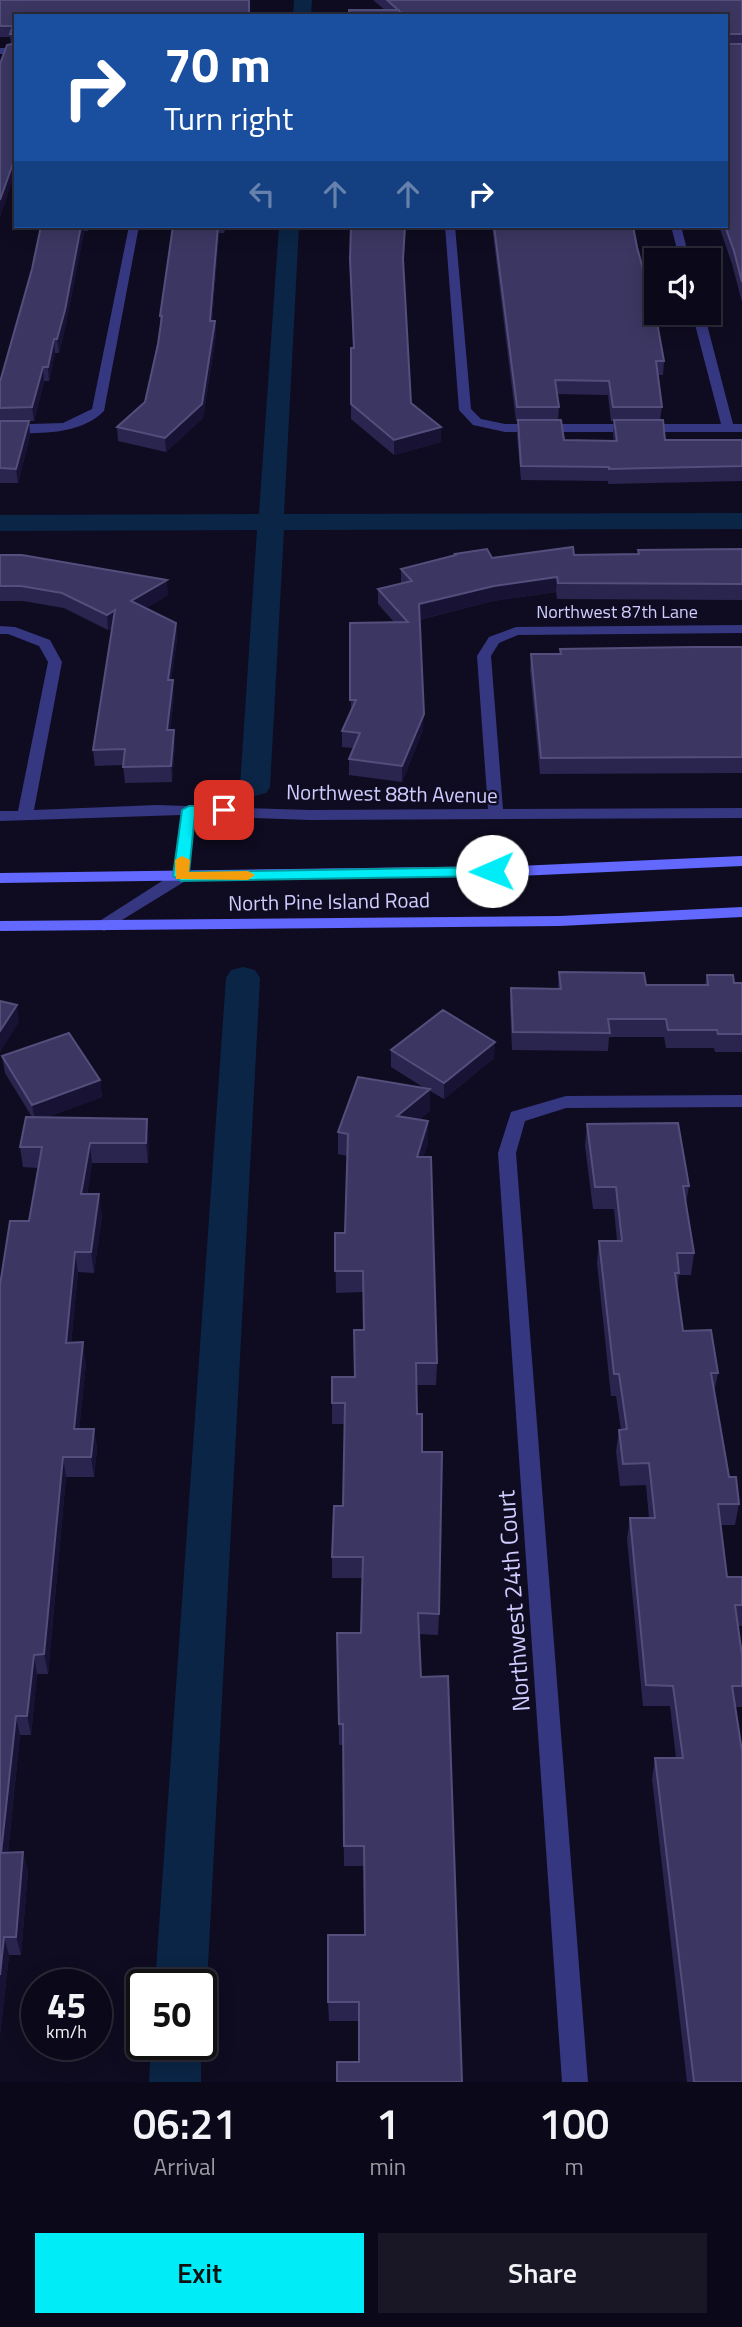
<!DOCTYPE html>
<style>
:root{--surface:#0b0919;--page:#191726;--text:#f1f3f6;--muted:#9a9aa2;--line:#2b2a38;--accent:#00edf7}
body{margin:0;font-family:"Titillium Web",sans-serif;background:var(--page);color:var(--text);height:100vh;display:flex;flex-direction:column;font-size:26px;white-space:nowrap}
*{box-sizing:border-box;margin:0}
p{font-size:23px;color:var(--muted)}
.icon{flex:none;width:38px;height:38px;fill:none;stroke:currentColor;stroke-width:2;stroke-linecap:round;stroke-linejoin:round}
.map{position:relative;height:2082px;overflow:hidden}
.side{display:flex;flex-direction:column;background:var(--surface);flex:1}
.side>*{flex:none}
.banner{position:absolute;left:14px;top:14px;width:714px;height:214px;border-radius:0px;box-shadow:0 4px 18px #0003,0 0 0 2px var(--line);background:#1a4fa0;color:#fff;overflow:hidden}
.buttons{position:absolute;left:644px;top:248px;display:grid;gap:14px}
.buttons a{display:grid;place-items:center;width:77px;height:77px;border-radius:0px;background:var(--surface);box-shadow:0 4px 18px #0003,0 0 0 2px var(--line);font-size:35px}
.speed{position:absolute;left:21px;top:1969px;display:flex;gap:14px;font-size:35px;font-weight:700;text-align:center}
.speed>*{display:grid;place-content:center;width:91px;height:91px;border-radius:50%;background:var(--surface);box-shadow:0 4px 18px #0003,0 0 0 2px var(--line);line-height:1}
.speed small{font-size:18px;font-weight:400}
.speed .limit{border:4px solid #111;border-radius:10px;background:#fff;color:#111}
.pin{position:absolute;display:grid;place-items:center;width:60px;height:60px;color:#fff;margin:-30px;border-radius:14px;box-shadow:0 4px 10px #0006}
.me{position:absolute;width:77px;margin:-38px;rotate:269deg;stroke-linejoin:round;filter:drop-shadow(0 0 5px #0008)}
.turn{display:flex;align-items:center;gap:24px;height:147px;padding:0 35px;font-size:32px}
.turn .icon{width:91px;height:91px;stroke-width:2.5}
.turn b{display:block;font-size:49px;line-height:60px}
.lanes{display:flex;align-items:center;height:66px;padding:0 35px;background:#0003;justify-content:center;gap:35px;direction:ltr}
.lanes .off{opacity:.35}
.eta{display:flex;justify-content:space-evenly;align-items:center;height:119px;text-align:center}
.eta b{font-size:42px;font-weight:600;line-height:49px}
.primary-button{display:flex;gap:14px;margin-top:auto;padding:14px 35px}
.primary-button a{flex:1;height:80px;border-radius:0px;background:var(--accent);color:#111;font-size:28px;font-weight:600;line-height:80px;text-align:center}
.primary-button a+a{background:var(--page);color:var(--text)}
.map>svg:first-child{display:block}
</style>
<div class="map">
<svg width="742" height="2082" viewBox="0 0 742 2082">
<rect width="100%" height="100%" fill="#0f0c21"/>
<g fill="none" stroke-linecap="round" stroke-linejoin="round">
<path fill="#0b2546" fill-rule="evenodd" d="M294,0H312L311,16H293Z
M279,226H299L284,514L742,513V529L284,530L270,787L266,793L255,796L244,793L240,787L257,530L0,531V515L259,514Z
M243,967L255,970L260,978L207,1984L201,1997V1984H155L226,978L231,970Z
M201,2039V2082H149L151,2044H201Z"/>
<path fill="#363781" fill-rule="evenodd" d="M0,48H16V54H0Z
M129,226H139L104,411C78,437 34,433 0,433V425L63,423L92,409Z
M445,226H455L471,409L481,419L505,424H721L692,313H704L733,424H742V432H505L473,425L459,410Z
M671,226H681L690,261H680Z
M742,625V633L518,635L499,643L491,656L503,809L742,808V818L310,820L196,816L187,880L104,931L96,926L98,922L173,874L181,815L0,821V811H18L48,662L39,646L8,634H0V626L15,627L50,640L62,662L34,810L157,805L310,810L488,809L477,656L489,637L516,627Z
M742,1095V1107L566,1108L525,1121L516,1153L588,2082H562L498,1153L511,1112L566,1096Z"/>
<path fill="#6368ff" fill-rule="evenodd" d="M742,856V866L518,876L0,883V873L518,866Z
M742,907V917L560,926L0,931V921L560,916Z"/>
</g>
<path fill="#2a254f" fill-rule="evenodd" d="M0,0H250V16H16V172L11,44L10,37H0Z
M373,0H742V302L732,264L719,226H726V16H349L385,10Z
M41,226H89L88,231H84L66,324L59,353H55L49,381H44L34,421H29L30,436L18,483H0V382L32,269Z
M173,226H226L224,233H219L212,321H215L216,335L203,418L166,452L118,441L117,427L145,402L158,344L160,328V316Z
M351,226H405L403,264L411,403L441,442L394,455L351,419V348H353Z
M492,226H633L664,361L663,375H658L662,407L660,420L665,440H742V481L608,484V481L521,480L517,435L518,421H516ZM557,394L608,395L611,421H614L613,435L614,441L564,440L558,420L559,407Z
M742,549V600L557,599L556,592L493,601L419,620L423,730L402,782L349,775V759L354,748L342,747V731L351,711L350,623L394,622L378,604V589L401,583V569L455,556V554L492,558L574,555L638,554V550Z
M0,555L168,595L146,608L176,623L177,639L171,680L174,696L170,730L175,746L172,782L125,783L123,765L95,766L93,750L112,628L108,630L64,608L23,601H0Z
M742,647V773L540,774L530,670L531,654H560V649Z
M559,972L646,985H705L707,975L734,983H742V1052H715L714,1048H666L664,1037H609L608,1051L512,1050L510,1006L511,988L558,989Z
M391,1050L494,1058L444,1099L430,1091V1111L419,1120L428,1143L423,1157L437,1363L436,1385H416L417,1414L422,1452L439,1614L438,1635L419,1634L359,2062V2021H329L328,2002L364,1935V1866H344L343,1745H339L337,1633H361L363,1578H332V1557L343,1506L345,1424H332V1377H355L364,1330L363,1292L336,1293L335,1233H345L347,1156L338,1154V1132L426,1089L391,1067Z
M2,1056L100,1080L102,1097L47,1117L149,1140L148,1163H92L87,1194L102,1215L94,1273L78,1272L71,1343L86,1363L79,1429H94L97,1449L94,1477H66L48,1674H37L31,1735H20L8,1852L28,1870L21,1955H9L0,2034V1285L29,1221L38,1168L23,1167L20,1147L32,1117L5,1073Z
M587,1124L689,1186L686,1203L694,1253L691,1275H679L677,1288L683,1331L718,1373L714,1393L729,1477L739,1504L735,1525H721L727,1577H742V1626H738L742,1655V1707H735L742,2082H687L652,1779L655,1758H676L670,1706H643L627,1539L630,1518H649L646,1485L620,1486L616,1451L619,1430H621L616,1396H611L597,1263L599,1241H617L614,1209H593L585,1146Z"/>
<path fill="#181335" d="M16,155V172L0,218V200Z
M81,226H83L84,231L66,324L59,353L57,339Z
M218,226L219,233L211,335L210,321Z
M215,321L216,335L203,418L166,452L165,438Z
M54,339L55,353L49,381L48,367Z
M43,367L44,381L34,421L32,407Z
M29,421L30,436L18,483L16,469Z
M441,427V442L394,455V440Z
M557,577L556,592L493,601L418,620L419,604L494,586Z
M167,580L168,595L132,616L131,601Z
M115,610L116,625L108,630L107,615Z
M176,623L177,639L169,696L168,680Z
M173,680L174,696L169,746L167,730Z
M424,714L423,730L402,782V766Z
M174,730L175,746L172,782L171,766Z
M17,1005L19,1022L0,1052V1031Z
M495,1042L494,1058L444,1099V1083Z
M100,1080L102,1097L35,1122L32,1105Z
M430,1089V1111L397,1138V1116Z
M147,1119L149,1140L148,1163L146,1143Z
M428,1121V1143L416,1179L417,1157Z
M90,1143L92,1163L84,1214L81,1194Z
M99,1194L102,1215L94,1273L91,1252Z
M75,1252L78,1272L69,1363L66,1343Z
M83,1342L86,1363L77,1450L74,1429Z
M94,1429L97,1449L94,1477L91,1457Z
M63,1457L66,1477L48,1674L44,1654Z
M34,1655L37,1674L31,1735L27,1716Z
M16,1716L20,1735L6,1871L1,1853Z
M23,1852L28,1870L21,1955L16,1937Z
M4,1937L9,1955L0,2034V1975Z"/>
<path fill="#3c3762" stroke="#534e7b" stroke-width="2" d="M0,0H249V16H16V34H10L13,26H0Z
M387,0H742V34H726V16H405Z
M349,10H399V16H349Z
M16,43V155L0,200V64L7,45Z
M726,44H742V282L734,251L725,226H726Z
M41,226H81L65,310L57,339H54L48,367H43L32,407L0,408V382L32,269Z
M173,226H218L210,321H215L202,404L165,438L117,427L145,402L158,344L162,316H160Z
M351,226H405L403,259L411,403L441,427L394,440L351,404V348H354L350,259Z
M494,226H633L637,247L656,317L664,361H656L662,407H613L609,381L555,380L559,407H517Z
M518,420H561L564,440L617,441L614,420H663L665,440H742V466L609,469V467L521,466Z
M0,421H29L16,469L0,468Z
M573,547L574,555L639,554L638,550L742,549V584L558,583L557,577L494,586L419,604L424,714L402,766L349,759L360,733L342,731L356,700H350V623L408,622L378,589L412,581L401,569L456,555L455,554L487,549L492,558Z
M0,555H22L167,580L131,601L176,623L168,680H173L167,730H174L171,766L123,767L125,749L93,750L115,610L107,615L62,593L21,586H0Z
M693,647H742V757L541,758L531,654H561L560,649Z
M559,972L644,973L646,985H708L707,975H733L734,983H742V1034H718L717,1030H668L666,1019H608L610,1033L513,1032L511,988L561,989Z
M0,1001L17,1005L0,1031Z
M443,1010L495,1042L444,1083L391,1050Z
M69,1033L100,1080L32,1105L2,1056Z
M358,1077L430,1089L397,1116L428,1121L417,1157H431L437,1363H416L417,1414H422V1452H442L439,1614L418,1613L421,1677L448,1676L462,2082H337V2062H359V2002H328V1935H365L364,1846H344L343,1724H339L337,1633H361L363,1557H332L334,1506H343L345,1403H332V1377H355L354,1330H364L363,1271H335V1233H345L348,1134L338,1132Z
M26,1117L147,1119L146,1143H90L81,1194H99L91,1252H75L66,1343L83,1342L74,1429H94L91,1457H63L44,1654L34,1655L27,1716H16L1,1853L23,1852L16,1937H4L0,1975V1285L10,1221H29L42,1147H20Z
M678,1123L689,1186H683L694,1253H677L679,1273H675L683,1331L711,1330L718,1373H711L729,1477H736L739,1504H718L727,1577H742V1605H735L742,1655V1686H732L742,1751V2082H694L655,1758H683L673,1686L646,1685L630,1518H655L649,1463L623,1464L619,1430L627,1429L619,1374H614L599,1241H622L616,1187H595L587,1124Z"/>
<path fill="#00edf7" stroke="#009aa1" stroke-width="2" d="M189,806H224L231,810L224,815L195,814L189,872L492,867L499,871L492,876L181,881L173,876L182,810Z"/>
<path fill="#f59e0b" d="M182,856L190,860L189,872L248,871L255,875L248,880L176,879L175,860Z"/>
<g text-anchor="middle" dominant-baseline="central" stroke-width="5" stroke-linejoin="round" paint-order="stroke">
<g font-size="18" fill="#cfccff" stroke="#0f0c21">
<text x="617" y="611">Northwest 87th Lane</text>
</g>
<g font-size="21" fill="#cfccff" stroke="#0f0c21">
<text transform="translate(392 793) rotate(1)">Northwest 88th Avenue</text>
<text transform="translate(329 901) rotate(-1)">North Pine Island Road</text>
</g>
<g font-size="24" fill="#cfccff" stroke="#0f0c21">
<text transform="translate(513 1601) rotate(-94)">Northwest 24th Court</text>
</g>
</g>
</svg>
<div class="buttons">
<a><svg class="icon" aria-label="sound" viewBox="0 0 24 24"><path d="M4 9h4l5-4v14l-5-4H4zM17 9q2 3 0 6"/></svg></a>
</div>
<div class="speed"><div>45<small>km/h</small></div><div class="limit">50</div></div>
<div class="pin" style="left:224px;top:810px;background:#d93025"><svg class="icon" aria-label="arrive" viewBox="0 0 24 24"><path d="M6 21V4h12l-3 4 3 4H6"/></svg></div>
<svg class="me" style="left:492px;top:871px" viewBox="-20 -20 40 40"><circle r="19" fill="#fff"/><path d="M0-13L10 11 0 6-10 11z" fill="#00edf7"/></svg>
<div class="banner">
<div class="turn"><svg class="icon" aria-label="right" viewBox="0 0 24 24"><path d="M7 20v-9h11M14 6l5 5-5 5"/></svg><div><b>70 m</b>Turn right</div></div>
<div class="lanes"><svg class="icon off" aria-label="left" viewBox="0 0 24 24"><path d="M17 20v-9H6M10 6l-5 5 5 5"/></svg><svg class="icon off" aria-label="ahead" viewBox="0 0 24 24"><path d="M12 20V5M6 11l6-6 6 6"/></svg><svg class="icon off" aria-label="ahead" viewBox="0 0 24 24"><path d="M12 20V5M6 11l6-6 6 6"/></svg><svg class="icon" aria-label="right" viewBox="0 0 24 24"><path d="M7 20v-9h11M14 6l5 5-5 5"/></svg></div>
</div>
</div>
<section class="side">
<div class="eta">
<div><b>06:21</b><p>Arrival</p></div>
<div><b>1</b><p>min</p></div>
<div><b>100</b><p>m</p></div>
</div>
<div class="primary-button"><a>Exit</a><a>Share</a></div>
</section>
